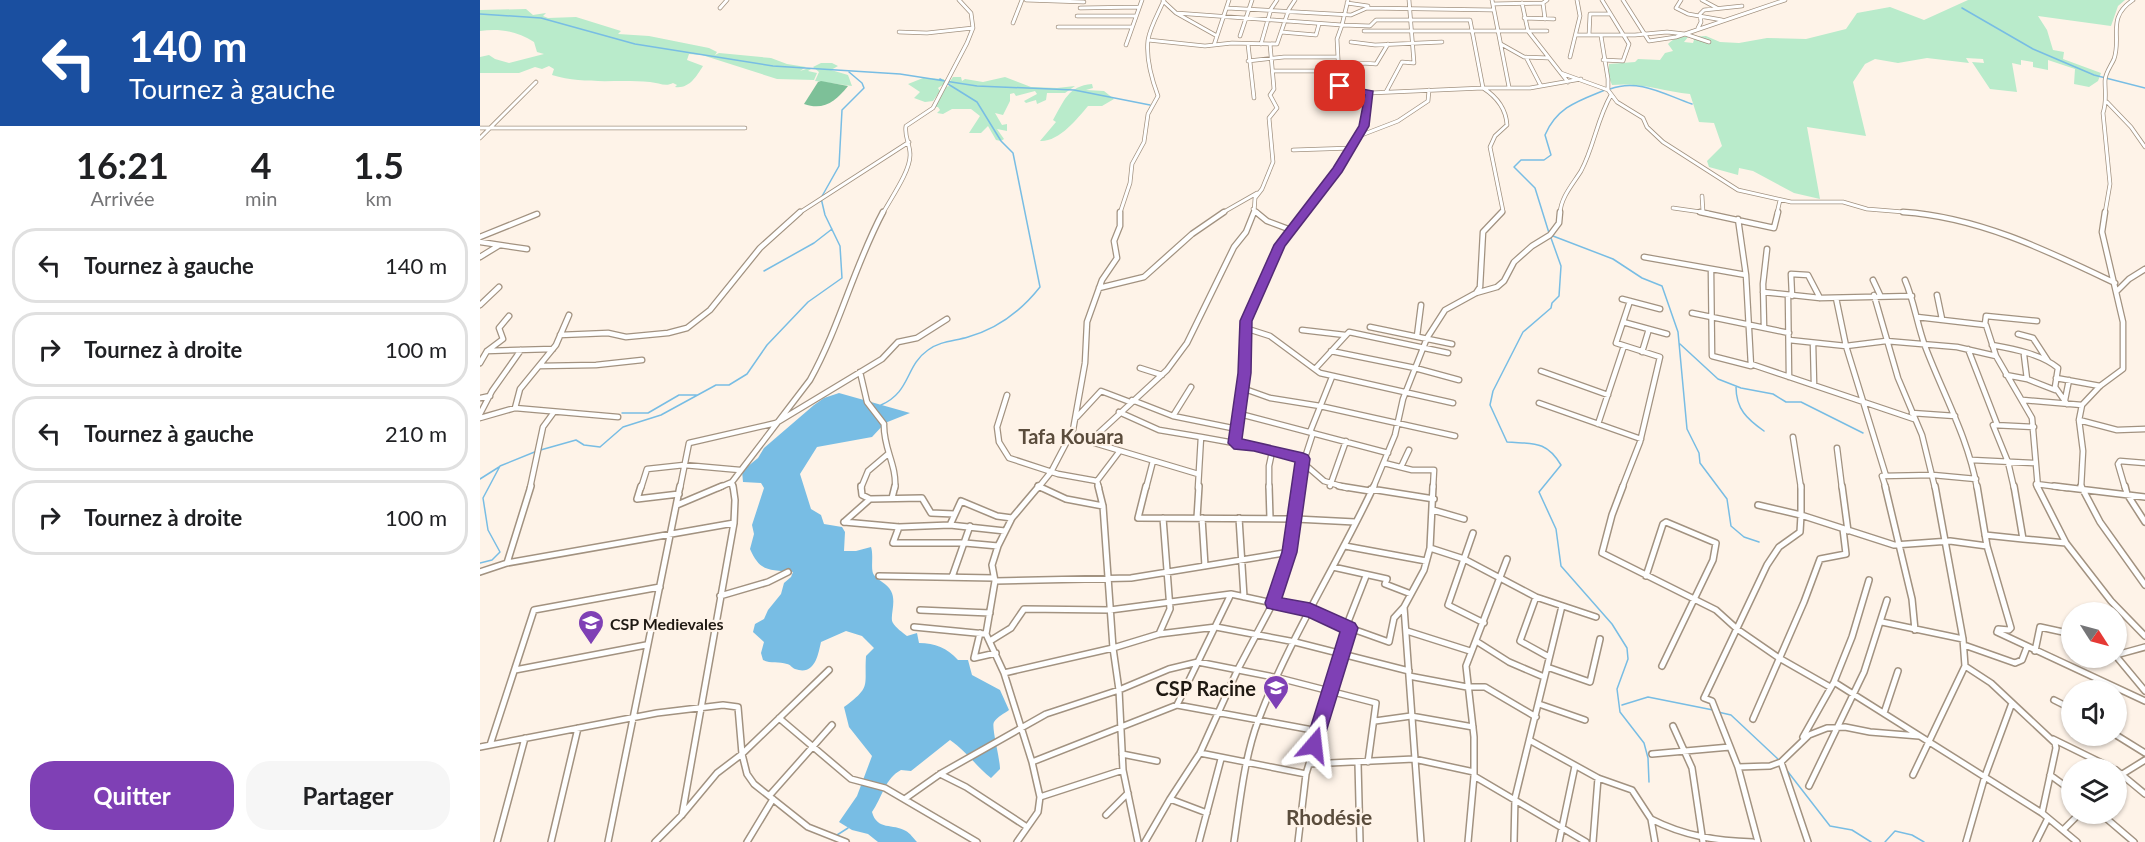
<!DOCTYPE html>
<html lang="fr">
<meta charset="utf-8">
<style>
:root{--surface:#fff;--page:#f6f6f6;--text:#202124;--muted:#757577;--line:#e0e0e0;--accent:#7f40b5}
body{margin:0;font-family:Lato,sans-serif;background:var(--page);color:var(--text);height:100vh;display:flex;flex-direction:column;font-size:22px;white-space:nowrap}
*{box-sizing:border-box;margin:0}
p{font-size:20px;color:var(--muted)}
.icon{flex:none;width:33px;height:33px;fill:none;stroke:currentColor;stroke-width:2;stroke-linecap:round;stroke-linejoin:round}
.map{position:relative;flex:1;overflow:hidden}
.details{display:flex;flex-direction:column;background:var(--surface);width:480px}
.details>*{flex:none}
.top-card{background:#1a4fa0;color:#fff;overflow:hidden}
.needle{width:39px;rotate:126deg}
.tools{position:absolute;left:1581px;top:602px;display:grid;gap:12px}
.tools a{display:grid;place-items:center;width:66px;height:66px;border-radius:50%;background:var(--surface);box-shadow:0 2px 4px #0004;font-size:30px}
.pin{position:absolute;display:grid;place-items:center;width:51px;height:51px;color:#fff;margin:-26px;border-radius:12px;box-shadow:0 3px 9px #0006}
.me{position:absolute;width:66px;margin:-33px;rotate:17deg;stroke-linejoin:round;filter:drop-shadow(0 0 4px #0008)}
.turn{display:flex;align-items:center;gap:21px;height:126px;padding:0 30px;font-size:27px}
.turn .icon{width:78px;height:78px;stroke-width:2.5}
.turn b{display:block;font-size:42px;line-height:51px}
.eta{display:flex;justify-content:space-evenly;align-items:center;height:102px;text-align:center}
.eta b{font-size:36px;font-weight:700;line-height:42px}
.primary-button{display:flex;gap:12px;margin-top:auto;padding:12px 30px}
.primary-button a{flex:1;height:69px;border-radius:24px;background:var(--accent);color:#fff;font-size:24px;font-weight:700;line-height:69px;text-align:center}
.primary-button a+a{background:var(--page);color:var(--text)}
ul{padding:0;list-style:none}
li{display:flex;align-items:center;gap:18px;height:75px;margin:0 12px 9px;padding:0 18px;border:3px solid var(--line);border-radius:24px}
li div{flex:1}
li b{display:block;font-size:22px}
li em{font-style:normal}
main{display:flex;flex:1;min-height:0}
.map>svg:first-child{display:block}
</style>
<main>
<section class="details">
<div class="top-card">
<div class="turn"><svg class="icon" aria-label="left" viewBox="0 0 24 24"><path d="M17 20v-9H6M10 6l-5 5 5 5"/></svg><div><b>140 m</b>Tournez à gauche</div></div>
</div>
<div class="eta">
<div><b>16:21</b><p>Arrivée</p></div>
<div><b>4</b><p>min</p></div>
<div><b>1.5</b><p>km</p></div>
</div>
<ul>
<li><svg class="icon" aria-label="left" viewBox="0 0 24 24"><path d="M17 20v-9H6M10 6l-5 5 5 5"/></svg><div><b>Tournez à gauche</b></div><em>140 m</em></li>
<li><svg class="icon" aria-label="right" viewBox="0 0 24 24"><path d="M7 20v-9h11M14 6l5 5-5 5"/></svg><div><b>Tournez à droite</b></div><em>100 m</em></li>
<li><svg class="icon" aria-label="left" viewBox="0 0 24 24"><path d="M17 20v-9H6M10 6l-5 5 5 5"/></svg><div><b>Tournez à gauche</b></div><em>210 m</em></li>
<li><svg class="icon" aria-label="right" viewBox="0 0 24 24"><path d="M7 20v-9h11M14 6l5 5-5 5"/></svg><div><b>Tournez à droite</b></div><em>100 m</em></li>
</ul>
<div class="primary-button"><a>Quitter</a><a>Partager</a></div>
</section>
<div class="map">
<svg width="1665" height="842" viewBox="0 0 1665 842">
<rect width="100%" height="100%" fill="#fef3e8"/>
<path fill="#b9ebcb" d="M1488,0H1645L1638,6L1631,26L1558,16L1567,30L1573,50L1584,52L1583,59L1621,73L1618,81L1609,87L1594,84L1595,69L1568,60V70L1553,67V62L1541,60V65L1532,63L1537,92L1510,89L1492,62L1504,63L1503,59L1486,58L1489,63L1447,58L1418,63L1395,59L1385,64L1373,82L1386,136L1327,127L1340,199L1314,193L1273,171L1259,168L1258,175L1229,167L1227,161L1242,146L1234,123L1219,122L1210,94C1183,91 1159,82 1132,85L1128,75L1129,64L1155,62L1158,59L1180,60L1185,53L1193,51L1188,44C1193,39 1201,35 1208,37L1204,42L1213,43L1214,40L1211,37L1226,36L1240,42L1259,43L1287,38L1326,39L1366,29L1377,13L1410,7L1444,20Z
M46,9L53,15L66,13L63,16L68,18L96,17L141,31L138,34L169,36L229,48L237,52L235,55L239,53L291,58L307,64L326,67L320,71L329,68L331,69L328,71L337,73L334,80L297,79L222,55L209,54L207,60L223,66C216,77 209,89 195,87L197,85L193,83C186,87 179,83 170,82C137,79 104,85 72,75L74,69L69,66L62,69L55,67L39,73H0V57L9,55L15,59L29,63L64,54L57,52L54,42C37,31 19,28 0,31V10Z
M341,63H352L358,66L351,70L368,75L372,86L335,81L339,72L333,67Z
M473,77H481L482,81L485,79L503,82L525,77L551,87L577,88L595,86L585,93H567L566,100L557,104L556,100L546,103L544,101L557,94L555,91L536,96L534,93L530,94V101L523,115L515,113L522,125L527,124V131L517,129L524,139L521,141L516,140L508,126L501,133H489L500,116L491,109H472L463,114L457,113L460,110L458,107H455L466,87L472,85L468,84Z
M443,78L464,79V84L458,88L460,91L453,101L445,102L434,98L440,92L428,84Z
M612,84L613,88L606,90L624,91L634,99L622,106H608C597,119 579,142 560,141L576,122L573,120C584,101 588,86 612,84Z"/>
<path fill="#7dc098" d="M341,81L368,86C356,101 344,111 324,104L338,82Z"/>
<path fill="#78bde4" d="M359,393L430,413L405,423L392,437L337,447L320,474L331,509L341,515L344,524L362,527L365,532L364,551H376L391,547C394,556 390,570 394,575C398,581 407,583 411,591C417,602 409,617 413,623C415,627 423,633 427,636L437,633L439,643C455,643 467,648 478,660H488L492,675L520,690L529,710C525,713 517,717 514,722C511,727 520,758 520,769L511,778C496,766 486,751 470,740L431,771L421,770C405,778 402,798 392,812C397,831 413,823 426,831C430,833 434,839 437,842H398L388,834L372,830L359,822L377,796L392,756L369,727L364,707C392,686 384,687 386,656L394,648L382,636L366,631L341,642C338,655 335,676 315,669C312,668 310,664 307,664C299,661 291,664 283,660L281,653L284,642L273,632L275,624L284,619L288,610L301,594L304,583L311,577L313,572C289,570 280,572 270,549L274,534L272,525L284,488L281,483L263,482L262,471L278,458L284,448L334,405L344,398Z"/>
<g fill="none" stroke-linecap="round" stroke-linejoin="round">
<path stroke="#78bde4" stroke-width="1.5" d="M1482,8L1553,49L1614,75L1665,88
M0,14L61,18L155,44L293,66L420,74L497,86L594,90L670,105
M1130,89C1159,78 1185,95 1212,104
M1069,233L1055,188L1034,167L1041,160H1064L1071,155L1065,135C1077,107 1098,101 1125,90
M1073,236L1133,259L1162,278L1182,286L1198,332L1207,429L1219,453L1220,463L1247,499L1251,526L1264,537L1279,542
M1071,238L1081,266L1079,296L1072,303L1071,308L1043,332L1013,391L1010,405L1027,442C1053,444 1066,440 1081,465L1059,492L1076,529L1081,566L1132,624L1147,648L1148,659L1137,689L1140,712L1164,743L1168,758L1169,782
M284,271L334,243L352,229
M1200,344L1238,379L1261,388L1293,394L1306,402H1321L1383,433
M1256,387C1256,409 1267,419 1284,431
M401,405C431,392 425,366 448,350C460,341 475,341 488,337C517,329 541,311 560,287L533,153L521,141L497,102L460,79
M142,413H168L199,395H216
M0,479L19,467
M0,563L12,560L20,552L8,530L3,498L20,466L57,451L96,440L104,445L120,447L143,427L181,415L236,385H249L267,374L287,345L328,302L362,278L360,246L345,215L341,198L359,166L362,110L384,88L382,83L369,72
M1142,705L1168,697L1233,710
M1238,712L1251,715L1299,760
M1305,768L1350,826L1372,830L1391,842
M357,835L368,828
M1405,842L1415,831L1432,835L1444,842"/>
<defs>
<path id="minor-far2" d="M546,0L604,2
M1012,0L1029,87
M1122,0L1149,44L1143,61L1123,60
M1143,0L1169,41L1196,37L1305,0
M1201,0L1196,8L1208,14L1242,20
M1222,0L1237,8
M683,1L696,13L737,36
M867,3L888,6
M1042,3L1048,31L1088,82
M1063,3L1065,19
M1013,4L1063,3L1067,0
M240,8L247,0
M600,8L659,7
M747,8L871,15L887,8L1014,10
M696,13L862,25L868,0
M597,16H656
M1044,18L1074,19
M533,23L542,0
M578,27H652
M1218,28L1221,22L1220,14L1224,10L1262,6
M884,31H1067
M419,32L447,33L493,28
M801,32L836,35L839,24
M1096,35H1155L1187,32L1205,34L1229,42
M1109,35L1110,14H1130
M760,36L772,0
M1121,36L1128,79V90
M668,40L725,46L752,43L797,44L809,9L815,0
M871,42L895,45L962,42
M768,44L774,98
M781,44L791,9L797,0
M1021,44L1044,57L1069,58
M646,45L662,0
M734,45L749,0
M1046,57L1061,86
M1090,57L1100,16L1097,0
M768,61L804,57H858
M793,71H842L864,89L890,93L1003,88L990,20H896L890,26L862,25L857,39L859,76
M1081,73L1128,90L1137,102L1163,118L1167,127L1183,142L1258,190L1311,202H1363L1387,209L1436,213
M859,85C861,63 877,62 896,64L908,44
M1003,88H1050L1101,79
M1003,88C1017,97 1026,108 1027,125L1015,136L1010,147L1023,211L1021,213
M906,92L922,62L934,63L929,0
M1627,102L1651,127L1665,147
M0,128H265
M879,136L918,121L948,101L949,90
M0,138L56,82
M813,150L872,148
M1222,196L1223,212
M1193,208L1228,213
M773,209L778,213
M319,213L429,142
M403,213C411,198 431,170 430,154C430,144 424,136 426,126L453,108L487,43L493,28L491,13L479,0
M640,213L650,183L652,164L664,142L668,114L678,96C672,80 666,57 668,40C670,27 679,12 684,0
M742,213L777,193
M774,213L775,198L782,189L793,162L789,118L797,108L790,95L794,89L790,44
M825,213L858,170L882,131L890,93
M1080,213C1081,197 1093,184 1101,171C1114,147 1117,119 1131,95
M1297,213L1300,200
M1625,213L1630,184L1623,113C1627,101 1625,93 1625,81C1625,73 1631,66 1634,59C1642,36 1626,18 1653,0"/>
<path id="minor-far1" d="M776,212L787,221L811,230
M1220,212L1294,228L1298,212
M1423,212C1499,217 1568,251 1635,283
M0,237L57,214
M0,242L47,249
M0,257L18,246
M1164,257L1266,275
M1231,270L1232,356L1271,366L1266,275L1258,219
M1393,280L1400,295
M1425,280C1434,301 1437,324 1445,346C1463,394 1488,437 1497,488
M619,288L664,277L712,234L744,212
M1637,291L1649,279L1665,269
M1283,292L1340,298L1432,296
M996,293L1000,287L1003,232L1022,212
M1394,295L1418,378L1442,435L1455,488
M1457,295L1462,319
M1308,296L1309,377
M1312,296L1311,274L1328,275L1340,298
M1356,298L1366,346L1406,476
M1142,299L1180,309
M0,305L19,287
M1212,313L1309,333
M1437,317L1506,325L1516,356L1552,418L1558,488
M1143,322L1187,334
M1505,324L1506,316L1557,321
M890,327L972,344
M1284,327L1283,284L1287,249
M765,328L790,336L840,373L973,403
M822,330L865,335
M1538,334L1553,338L1568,361
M80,335L128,333L146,337L188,333L207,328L230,310L280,248L320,212
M937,336L941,305
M1309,340L1366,346L1406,341L1477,347L1516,356
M1333,343L1334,384
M1512,345C1534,349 1561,354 1578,368L1575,387L1587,404
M1488,349L1517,424
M7,351L73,349
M851,351L935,368L979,380
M1162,352L1169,329
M1544,355L1547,379
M0,363L7,351L23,339L19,328L29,316
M1271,364L1434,419
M59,366L116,365L162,360
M660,368L682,375
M835,369L869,332L968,353
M1061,371L1128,395
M380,372L387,402L404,424C403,448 417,465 415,488
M1526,375L1547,379L1575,390
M1576,378L1620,386
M762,388L790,398L840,406L975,436
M527,395L517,427L519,442L529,458L578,474L617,481
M0,398L10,396
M652,400L693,416L757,429
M1543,400L1602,405
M1585,400L1589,380
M1059,403L1161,439
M35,408L40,389L76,345L89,315
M639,412L679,430L721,437
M1432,413L1475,416
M0,414L12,391L41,350
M760,414L908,453
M693,416L711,387
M597,417L621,391L650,402
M0,418L35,408L138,417
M1599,420L1637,430L1665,429
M1118,424L1144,346
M830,432L852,377
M591,436L718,474
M1313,437L1321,488
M609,442L687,370L707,343L754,247L766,232L774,212
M1357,448L1362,488
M823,458L754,443L765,373L766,321L800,245L826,212
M1492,460L1553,463
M822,462L844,481L867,488
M904,463L932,470H954L953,488
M921,467L929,450
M1556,484L1587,488
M558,486L562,488
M850,486L866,441
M50,488L63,427L74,412
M161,488L167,469L204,465L260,470
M200,488L209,443L296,423L402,359L418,342L437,338L467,319
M238,488L252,482
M253,488L252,482L330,380C360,326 374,266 403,212
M381,488L388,471L408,454
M558,488L571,472L593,430L605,363L607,322L622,280L637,258L634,241L640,226V212
M619,488L617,481L639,452
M666,488L673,461
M718,488L721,437L754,443
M789,488V466L792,452
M819,488L820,473L833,433
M893,488L915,435L923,399L947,338L965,310L996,293L1017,287L1024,281L1034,262L1052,246L1070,235L1079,223L1080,212
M1142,488L1160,442L1180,357L1136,343L1150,301
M1406,488L1402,476L1453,475L1496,479
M1534,488L1528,462L1513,425L1554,427
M1601,488L1603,451L1599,420L1602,405L1620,386L1643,369V322L1622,232L1625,212
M1645,488L1638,464L1640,461L1665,463"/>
<path id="minor" d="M161,486L157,499L199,494
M381,486L382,495L390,499L442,498L451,513L474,514
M558,486L586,499L623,506
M618,486L623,506L633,648L639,690L643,770L658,842
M666,486L658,518L816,519L875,522
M789,486L790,518
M819,486L810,552L793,603L829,610L853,622L909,642L914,618L924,607
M859,486L890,491
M1143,486L1132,515L1122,553L1236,610L1257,629L1299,658L1350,687
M1321,486V515L1414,545L1470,541L1507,546
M1362,486L1368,531
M1405,486L1432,599L1435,630
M1455,486L1483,639L1485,666L1511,683L1575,743L1576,748L1562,813
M1497,486L1507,546L1531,628L1529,630L1518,629L1517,632
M1534,486L1543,539L1586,543
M1557,486L1586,543L1631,601L1665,636
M1574,486L1665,497
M1601,486L1620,522L1665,585
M1645,486L1647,494L1665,522
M891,489L954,499
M412,498L415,486
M197,505L242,486
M1278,505L1321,515L1320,532L1299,547L1287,565L1224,698L1232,701L1258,767L1278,842
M953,510L984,519
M717,518L719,486
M722,518L725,566
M759,518L764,597
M364,522L419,527L470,525L525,531
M364,522L390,499
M470,525L481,501L517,516L532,518
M419,527L413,543H485L518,546
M993,533L968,605L1004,623
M1505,535L1543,539
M865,546L946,561
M950,548L953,486
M27,563L51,486
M853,567L907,579L905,584L931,594
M0,572L27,563L254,523
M399,576L514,578
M1166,576L1183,524L1186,522L1236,543L1233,560L1182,666
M472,577L490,526
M515,581L651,578L810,552
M240,596L288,582L308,572
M1056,597L1040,641L1069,657
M440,610L510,613
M1402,622L1483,639
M434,627L506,634
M866,627L886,576
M927,631L990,651
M1517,632L1665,701
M500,633L494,658L516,653
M679,634L690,609L683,518
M510,641L531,628L544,609L630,610L751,594
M996,641L1029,662L1064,677
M1484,645L1535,663L1542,660L1547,647
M1555,651L1560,627L1592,634
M1636,655L1665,647
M1636,656L1665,691
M1067,667L1110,682L1120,639
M35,670L166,645
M524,673L633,648L679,634L736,627L815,642L929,671
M929,676L987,687H1005L1056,717
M1354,682L1562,813L1597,842
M1574,700L1592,709
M1059,704L1105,720
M1404,713L1418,671
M299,718L371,779L405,788L497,842
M1273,719L1324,602L1340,559L1366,554L1363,529
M895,721L931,716L993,727
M1193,726L1212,768L1223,842
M1636,735L1665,753
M1323,737L1354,682L1372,637L1389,580
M1573,739L1632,768
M1051,741L1118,778L1152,790L1171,819L1175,842
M10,745L54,610L180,587
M0,747L177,713L243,705L258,707L262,754L267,774L274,784L328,827L366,842
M720,753L826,774
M642,754L677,761
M1172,754L1250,747
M552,762L697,705L838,731
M1301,762L1328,842
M878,763L880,842
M829,764L934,759L994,772
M1258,767L1290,766L1301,762L1329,735L1347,728L1365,727L1390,732L1439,736
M1636,770L1665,794
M460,774L486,787L547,827
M1433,775L1485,666
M1570,775L1592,791
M994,776L1106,842
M1636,778L1665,760
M1329,786L1384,672L1407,600
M289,796L352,725
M560,797L643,770
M426,798L460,774L566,714L639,690L689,669L718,662L799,678L896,703L888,762
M690,799L720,753L758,669L793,603L751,594L697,705
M1620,813L1654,842
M202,815L254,523L255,500L253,486
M626,815L648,793
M1171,819C1204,836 1237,841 1273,842
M1583,830L1600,813
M17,842L45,738
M71,842L98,728
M128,842L200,486
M175,842L202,815L237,773L262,754L349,670
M267,842L293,799
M537,842L558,812L560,797L552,762L524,673L506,634L515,581L512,565L518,546L532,518L559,486
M665,842L690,799L727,813
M719,842L741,759
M754,842C760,802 764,759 778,721C809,639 857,565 894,486
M818,842L826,774L870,628
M941,842L924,607L944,570L950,548L984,559L1056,597L1116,617
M988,842L994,776V737L986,666L1027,559
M1034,842L1035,798L1082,606
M1079,842L1095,766
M1113,842L1118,778
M1486,842L1505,776L1532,703
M1556,842L1568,818"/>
</defs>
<use href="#minor-far2" stroke="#a29280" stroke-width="4.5"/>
<use href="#minor-far1" stroke="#a29280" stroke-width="7"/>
<use href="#minor" stroke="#a29280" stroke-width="8"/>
<use href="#minor-far2" stroke="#fff" stroke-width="3"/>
<use href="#minor-far1" stroke="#fff" stroke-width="4.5"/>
<use href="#minor" stroke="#fff" stroke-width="5"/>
</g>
<path fill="#7f40b5" stroke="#532a76" stroke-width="1.5" d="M856,84L893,91L889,126L862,172L805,246L772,321L771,373L762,439L823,453L828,455L830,459L817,552L802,598L830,603L875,623L878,628L842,745L840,751L834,753L827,751L825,745L860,632L828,617L787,608L785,603L802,552L815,462L774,451L754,449L748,443L758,373L760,321L794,245L853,168L879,126L885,95L868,93L856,88Z"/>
<defs>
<symbol id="school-pin" viewBox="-11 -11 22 30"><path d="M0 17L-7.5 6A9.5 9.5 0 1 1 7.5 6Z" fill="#7f40b5" stroke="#fef3e8"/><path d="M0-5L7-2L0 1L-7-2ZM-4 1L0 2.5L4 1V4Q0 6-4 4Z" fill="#fff"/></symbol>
</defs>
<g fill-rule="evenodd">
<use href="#school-pin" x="96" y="608" width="30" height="40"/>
<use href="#school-pin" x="781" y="673" width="30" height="40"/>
</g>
<g text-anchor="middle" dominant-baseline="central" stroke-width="4.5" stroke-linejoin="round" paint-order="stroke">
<g font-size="16" font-weight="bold" fill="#1f1912" stroke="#fef3e8" text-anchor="start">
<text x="130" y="623">CSP Medievales</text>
</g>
<g font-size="20" font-weight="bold" fill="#5a4c3c" stroke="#fef3e8">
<text x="591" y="436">Tafa Kouara</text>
</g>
<g font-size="20" font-weight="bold" fill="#1f1912" stroke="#fef3e8" text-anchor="end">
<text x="776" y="688">CSP Racine</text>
</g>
<g font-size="21" font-weight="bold" fill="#5a4c3c" stroke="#fef3e8">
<text x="849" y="816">Rhodésie</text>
</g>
</g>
</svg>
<div class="tools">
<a><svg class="needle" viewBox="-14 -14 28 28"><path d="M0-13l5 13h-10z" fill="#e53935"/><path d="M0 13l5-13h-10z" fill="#757577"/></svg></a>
<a><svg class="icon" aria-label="sound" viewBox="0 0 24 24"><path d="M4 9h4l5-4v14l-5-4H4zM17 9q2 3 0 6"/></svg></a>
<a><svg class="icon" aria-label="layers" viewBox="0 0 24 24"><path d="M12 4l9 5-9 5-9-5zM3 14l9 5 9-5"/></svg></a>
</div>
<div class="pin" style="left:860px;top:86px;background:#d93025"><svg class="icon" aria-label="arrive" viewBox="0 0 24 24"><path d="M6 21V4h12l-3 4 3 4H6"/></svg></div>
<svg class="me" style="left:834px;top:745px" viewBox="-20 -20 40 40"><path d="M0-17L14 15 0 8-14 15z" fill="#7f40b5" stroke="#fff" stroke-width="4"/></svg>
</div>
</main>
